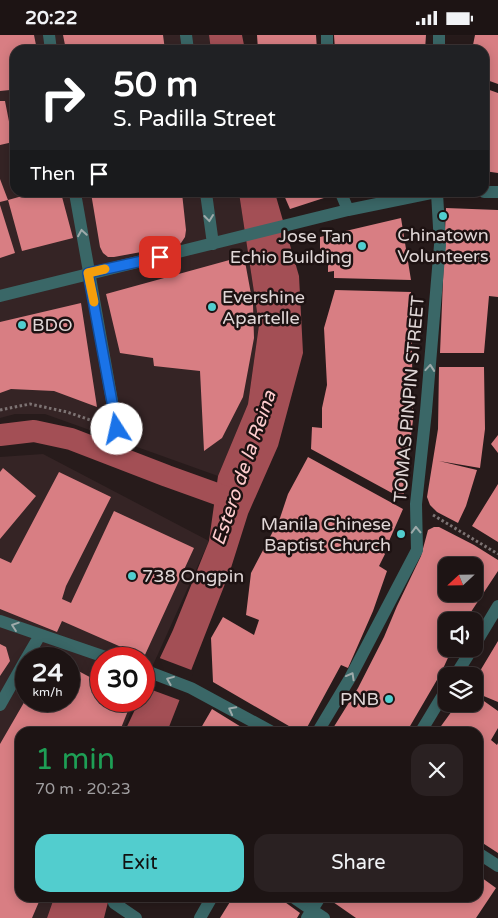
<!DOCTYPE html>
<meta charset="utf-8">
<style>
:root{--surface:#1d1414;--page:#2a2122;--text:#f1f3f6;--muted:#a09ea0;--line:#3b3334;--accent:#52cdce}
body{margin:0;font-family:"Varela Round",sans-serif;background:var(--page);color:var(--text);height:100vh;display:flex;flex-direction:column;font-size:19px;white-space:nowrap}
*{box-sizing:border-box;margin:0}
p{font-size:16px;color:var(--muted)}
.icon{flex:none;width:28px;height:28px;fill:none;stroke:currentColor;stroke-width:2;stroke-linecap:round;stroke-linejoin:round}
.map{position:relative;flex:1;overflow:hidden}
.side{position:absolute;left:15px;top:692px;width:468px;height:175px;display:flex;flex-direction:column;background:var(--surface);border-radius:15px;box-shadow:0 2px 12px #0003,0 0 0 1px var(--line)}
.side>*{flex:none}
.banner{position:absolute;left:10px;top:10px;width:479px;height:152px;border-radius:15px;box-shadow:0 2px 12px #0003,0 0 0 1px var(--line);background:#202124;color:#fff;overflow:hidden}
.needle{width:32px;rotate:248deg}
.buttons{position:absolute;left:438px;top:522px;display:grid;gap:10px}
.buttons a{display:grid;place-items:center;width:45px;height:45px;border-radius:10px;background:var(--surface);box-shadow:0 2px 12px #0003,0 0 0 1px var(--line);font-size:25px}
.speed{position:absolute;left:15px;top:612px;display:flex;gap:10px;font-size:25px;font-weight:700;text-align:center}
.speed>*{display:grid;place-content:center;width:65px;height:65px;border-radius:50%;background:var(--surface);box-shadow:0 2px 12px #0003,0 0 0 1px var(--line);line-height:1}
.speed small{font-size:12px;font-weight:400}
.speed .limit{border:8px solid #d22;background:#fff;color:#111}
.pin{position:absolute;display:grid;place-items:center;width:42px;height:42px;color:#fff;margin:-21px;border-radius:10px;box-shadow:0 2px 8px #0006}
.me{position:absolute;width:55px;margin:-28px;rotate:350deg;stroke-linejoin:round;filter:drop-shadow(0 0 4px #0008)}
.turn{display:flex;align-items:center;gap:18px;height:105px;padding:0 20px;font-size:22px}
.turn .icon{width:65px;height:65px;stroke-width:2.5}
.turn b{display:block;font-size:35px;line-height:42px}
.then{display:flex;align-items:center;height:48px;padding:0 20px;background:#0003;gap:10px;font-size:19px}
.round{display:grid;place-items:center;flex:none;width:52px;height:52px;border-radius:15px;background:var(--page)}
.summary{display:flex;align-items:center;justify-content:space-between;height:85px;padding:0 20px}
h1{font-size:30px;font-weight:600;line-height:38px;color:#1e9e55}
.action{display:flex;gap:10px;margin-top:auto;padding:10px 20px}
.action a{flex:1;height:58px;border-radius:15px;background:var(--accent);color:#111;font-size:20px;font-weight:600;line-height:58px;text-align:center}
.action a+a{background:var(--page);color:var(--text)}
.status{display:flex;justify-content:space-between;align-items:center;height:35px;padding:0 25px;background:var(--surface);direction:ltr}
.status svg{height:14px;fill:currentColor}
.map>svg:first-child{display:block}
</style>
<div class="status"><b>20:22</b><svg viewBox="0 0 49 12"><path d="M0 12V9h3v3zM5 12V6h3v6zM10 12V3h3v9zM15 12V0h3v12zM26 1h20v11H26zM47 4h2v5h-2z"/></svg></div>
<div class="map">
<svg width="498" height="883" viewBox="0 0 498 883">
<rect width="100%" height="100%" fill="#271b1b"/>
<path fill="#352425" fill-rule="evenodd" d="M0,0H209L211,15H15V158H239L259,290L248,369L218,441L45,379H15L0,383Z
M43,419L209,506L144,650V624H101V666H136L122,697L20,698V862L54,863L47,883H0V422ZM26,624H69V666H26Z"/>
<path fill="#a34f55" d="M209,0H242L245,15H211Z
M239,158H275L299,241L303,318L278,411L248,479L230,536L167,697L124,698L139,666H144V657L173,595L209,506L218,441L248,369L259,290Z
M54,863V862L109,863L104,883H47Z"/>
<path fill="#271b1b" d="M157,622L194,636L182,666L144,652Z"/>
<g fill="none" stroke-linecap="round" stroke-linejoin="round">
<path stroke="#a34f55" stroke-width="22" d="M0,400L34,396L71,404L167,441L231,464"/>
</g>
<path fill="#d87e83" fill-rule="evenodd" d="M0,0H34L37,15H15V75L10,55L0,56Z
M63,0H163L165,15H66Z
M257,0H316L317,15H258Z
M334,0H426L425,15H335Z
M475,0H498V49L484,44V15H472Z
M484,53L498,58V138L484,136Z
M0,66H5L13,107L0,110Z
M0,144L8,165L0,167Z
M33,158H61L73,203L22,216L8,165Z
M91,158H182L186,195L185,202L181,208L174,211L114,222H108L103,218L100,212Z
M283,158H328L330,161L290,174Z
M0,170L15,218L0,223Z
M446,173L498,175V262L489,261L484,318H440Z
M401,183L411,245L334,243V236L328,237V219L320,220V202Z
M244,221L253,270L254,303L243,362L222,403L204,416L200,336L154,331L153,323L120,318L106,259Z
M335,255L411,257L413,385L403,464L311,414L312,392L322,393V373L327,350L324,293Z
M81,268L97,372L54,356L11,354L0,358V287Z
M439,332H484L485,394L480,433L439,426L477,435L466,471L458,488L437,477L430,470L427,462L438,394Z
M498,400V418L491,409Z
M308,422L403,474L386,513L382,511V516L385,519L379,531L387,536L373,576L348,633L341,630L304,698H301L213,647L211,603L223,582L254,600L259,585L246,580L251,538L280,483L288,459Z
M3,433L36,461L0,504V437Z
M59,437L111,462L66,551L62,564L71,568L114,476L194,513L144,622L62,586L57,597L0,574V523L11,528Z
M498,449V507L472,491Z
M434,492H439L474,510L498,525V536L465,586H446V614H452L441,638L406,698H330L358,653L384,602L397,571L421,521L428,495ZM446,531H474V559H446Z
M498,606V667L474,657V646Z
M0,609L6,612L10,626L0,641Z
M69,631L101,648V666H132L119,698H20V862H41L32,883H0V709L26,664V666H69Z
M474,659L498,676V693L491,705L497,710L498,708V818L478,805V698H436L457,669H474Z
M212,674L251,698H198Z
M478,840L496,853L476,883H356L333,867L336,862H478Z
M233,862H278L300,878L297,883H220Z"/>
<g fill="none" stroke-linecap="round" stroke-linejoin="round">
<path stroke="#7d7373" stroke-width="3" stroke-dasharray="2.5 2.5" stroke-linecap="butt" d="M0,375L30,369L67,377L99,388
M433,480L498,519"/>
<path stroke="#3a6767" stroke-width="12" d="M293,862L312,875
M114,868L136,883
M200,883L212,862"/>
<path stroke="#3a6767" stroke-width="12" d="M49,0L51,15
M186,0L188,15
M327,0V15
M439,0V15
M484,157H498
M75,158L117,394
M206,158L213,209
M341,158L348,175
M0,261L348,175L431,158
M0,586L111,624
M474,611L498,571
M26,624L40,600
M144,635L191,653L274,698
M455,641L472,614
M0,670L26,624
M317,698L350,643L417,515L416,469L426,376L440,210L437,158
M420,698L446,655
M478,818L498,831
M312,875L324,883
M307,883L320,862"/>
</g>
<defs><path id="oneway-chevron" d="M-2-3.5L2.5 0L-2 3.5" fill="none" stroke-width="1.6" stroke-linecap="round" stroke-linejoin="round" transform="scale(1.25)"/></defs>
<g stroke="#9eaaaa">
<use href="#oneway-chevron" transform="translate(209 183) rotate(83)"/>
<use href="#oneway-chevron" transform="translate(82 198) rotate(-99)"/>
<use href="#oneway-chevron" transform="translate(430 333) rotate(-85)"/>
<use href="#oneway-chevron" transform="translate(416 495) rotate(-92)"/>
<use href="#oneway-chevron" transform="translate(15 591) rotate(-161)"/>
<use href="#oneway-chevron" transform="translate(351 641) rotate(-61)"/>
<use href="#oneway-chevron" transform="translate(170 645) rotate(-158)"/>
<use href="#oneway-chevron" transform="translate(232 675) rotate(-152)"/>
</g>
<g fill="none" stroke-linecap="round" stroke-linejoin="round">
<defs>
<path id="route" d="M117,394L88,238L160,222"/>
</defs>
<use href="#route" stroke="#114b97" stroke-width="12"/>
<use href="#route" stroke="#1a73e8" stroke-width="9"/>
<path stroke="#f59e0b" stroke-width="9" d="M94,267L88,238L105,234"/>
</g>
<g fill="#52cdce" stroke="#1d1212" stroke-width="2">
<circle cx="443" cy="181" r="5"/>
<circle cx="362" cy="211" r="5"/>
<circle cx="212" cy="272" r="5"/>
<circle cx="22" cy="290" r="5"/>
<circle cx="401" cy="499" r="5"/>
<circle cx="132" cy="541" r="5"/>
<circle cx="389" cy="664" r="5"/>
</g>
<g text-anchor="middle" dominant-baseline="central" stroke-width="5" stroke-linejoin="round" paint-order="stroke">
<g font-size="18" fill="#e0d7d7" stroke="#1d1212" text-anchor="end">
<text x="443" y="200" text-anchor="middle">Chinatown<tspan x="443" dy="21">Volunteers</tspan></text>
<text x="352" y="201">Jose Tan<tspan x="352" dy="21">Echio Building</tspan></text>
<text x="222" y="262" text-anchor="start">Evershine<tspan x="222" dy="21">Apartelle</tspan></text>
<text x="32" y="290" text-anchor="start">BDO</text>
<text x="391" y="489">Manila Chinese<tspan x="391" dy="21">Baptist Church</tspan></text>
<text x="142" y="541" text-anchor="start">738 Ongpin</text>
<text x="379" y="664">PNB</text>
</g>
<g font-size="18" fill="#e0d7d7" stroke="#1d1212">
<text transform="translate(409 364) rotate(-85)">TOMAS PINPIN STREET</text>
</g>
<g font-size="19" font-style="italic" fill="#ffcdce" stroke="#1d1212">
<text transform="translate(244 433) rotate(-71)">Estero de la Reina</text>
</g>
</g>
</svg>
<div class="buttons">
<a><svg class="needle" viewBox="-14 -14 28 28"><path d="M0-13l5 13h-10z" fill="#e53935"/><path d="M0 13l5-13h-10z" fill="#a09ea0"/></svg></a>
<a><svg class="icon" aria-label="sound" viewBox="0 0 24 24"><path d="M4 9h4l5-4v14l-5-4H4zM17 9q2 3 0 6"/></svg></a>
<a><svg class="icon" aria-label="layers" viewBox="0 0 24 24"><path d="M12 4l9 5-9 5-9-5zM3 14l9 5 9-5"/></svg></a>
</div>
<div class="speed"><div>24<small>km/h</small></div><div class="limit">30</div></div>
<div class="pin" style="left:160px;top:222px;background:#d93025"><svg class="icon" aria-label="arrive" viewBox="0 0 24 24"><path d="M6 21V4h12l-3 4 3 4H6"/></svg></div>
<svg class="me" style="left:117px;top:394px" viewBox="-20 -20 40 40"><circle r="19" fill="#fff"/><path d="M0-13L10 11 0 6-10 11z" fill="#1a73e8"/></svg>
<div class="banner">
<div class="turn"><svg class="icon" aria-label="right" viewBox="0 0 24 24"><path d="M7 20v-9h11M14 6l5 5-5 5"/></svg><div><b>50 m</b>S. Padilla Street</div></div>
<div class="then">Then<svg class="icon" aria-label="arrive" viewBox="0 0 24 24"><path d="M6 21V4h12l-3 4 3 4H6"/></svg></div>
</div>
<section class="side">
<div class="summary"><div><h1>1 min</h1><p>70 m · 20:23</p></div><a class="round"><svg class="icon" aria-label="close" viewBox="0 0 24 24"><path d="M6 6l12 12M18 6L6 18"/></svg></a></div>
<div class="action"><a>Exit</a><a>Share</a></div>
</section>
</div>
